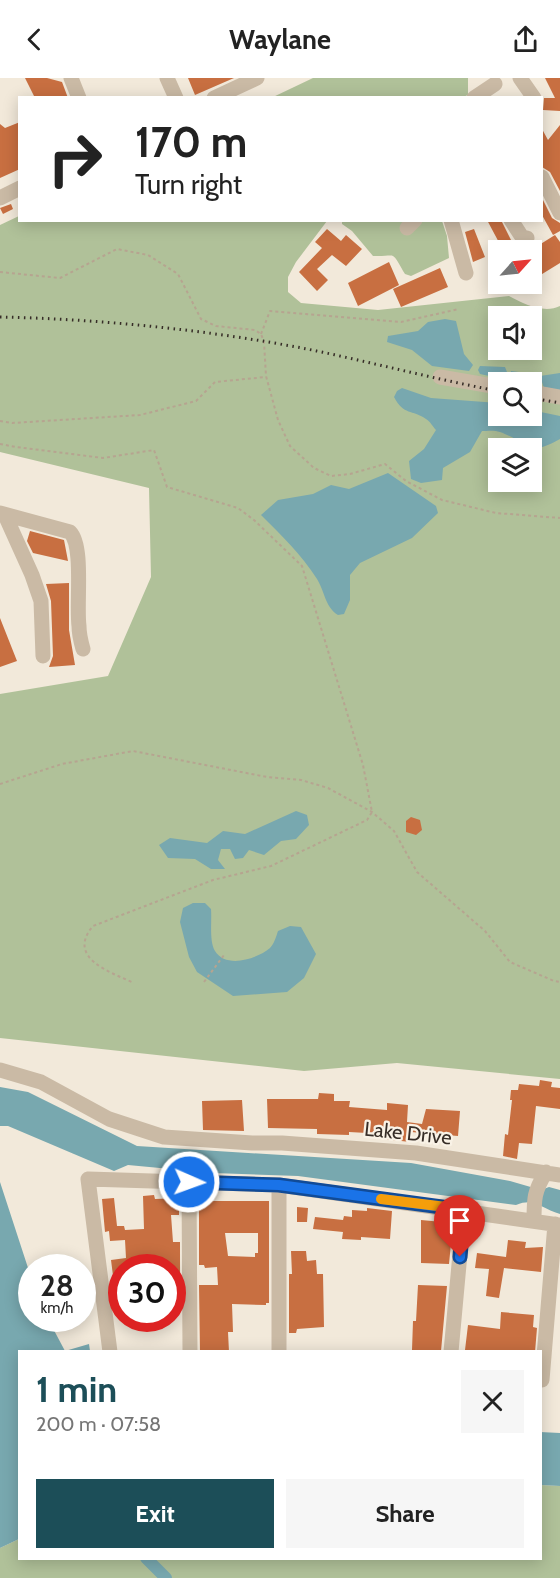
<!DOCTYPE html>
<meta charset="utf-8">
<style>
:root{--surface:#fff;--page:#f6f6f6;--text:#222;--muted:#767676;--accent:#1c4e58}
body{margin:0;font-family:Cabin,sans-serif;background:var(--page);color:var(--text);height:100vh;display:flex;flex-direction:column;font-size:22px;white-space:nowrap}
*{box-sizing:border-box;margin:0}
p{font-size:20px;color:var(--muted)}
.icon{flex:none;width:33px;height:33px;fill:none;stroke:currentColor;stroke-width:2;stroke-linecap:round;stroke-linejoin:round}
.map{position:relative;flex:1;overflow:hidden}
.side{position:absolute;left:18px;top:1272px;width:524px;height:210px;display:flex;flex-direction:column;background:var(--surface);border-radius:0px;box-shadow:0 3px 15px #0003}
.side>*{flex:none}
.banner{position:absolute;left:18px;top:18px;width:525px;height:126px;border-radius:0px;box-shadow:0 3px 15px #0003;background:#fff;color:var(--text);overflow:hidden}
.needle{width:39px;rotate:63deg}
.buttons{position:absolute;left:488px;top:162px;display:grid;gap:12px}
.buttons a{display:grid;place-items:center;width:54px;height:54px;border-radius:0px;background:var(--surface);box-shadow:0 3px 15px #0003;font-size:30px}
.speed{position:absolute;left:18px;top:1176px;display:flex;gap:12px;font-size:30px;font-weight:700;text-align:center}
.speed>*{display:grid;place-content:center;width:78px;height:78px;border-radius:50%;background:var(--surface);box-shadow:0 3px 15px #0003;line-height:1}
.speed small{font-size:15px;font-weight:400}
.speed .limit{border:9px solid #d22;background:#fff;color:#111}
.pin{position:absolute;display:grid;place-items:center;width:51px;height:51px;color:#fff;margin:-62px -26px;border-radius:50% 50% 50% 0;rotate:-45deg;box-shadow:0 0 6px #0007}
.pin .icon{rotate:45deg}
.me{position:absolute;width:66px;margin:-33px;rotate:92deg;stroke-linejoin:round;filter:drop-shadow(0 0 4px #0008)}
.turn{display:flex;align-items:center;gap:21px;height:126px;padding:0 18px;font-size:27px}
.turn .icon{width:78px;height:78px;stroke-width:2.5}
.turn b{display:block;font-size:42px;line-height:51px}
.round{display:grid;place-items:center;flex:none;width:63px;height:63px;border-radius:0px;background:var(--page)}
.overview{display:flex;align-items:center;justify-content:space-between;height:102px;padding:0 18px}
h1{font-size:36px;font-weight:700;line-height:45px;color:var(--accent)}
.action{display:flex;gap:12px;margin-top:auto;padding:12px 18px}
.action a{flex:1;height:69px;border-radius:0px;background:var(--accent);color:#fff;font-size:24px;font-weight:700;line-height:69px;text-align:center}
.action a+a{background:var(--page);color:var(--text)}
header{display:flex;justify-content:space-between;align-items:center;height:78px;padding:0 18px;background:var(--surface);font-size:27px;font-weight:700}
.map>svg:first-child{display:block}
</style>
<header><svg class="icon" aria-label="back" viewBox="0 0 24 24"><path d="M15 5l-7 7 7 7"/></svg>Waylane<svg class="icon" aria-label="share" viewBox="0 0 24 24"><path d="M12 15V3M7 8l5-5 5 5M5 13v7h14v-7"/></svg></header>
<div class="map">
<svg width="560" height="1500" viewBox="0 0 560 1500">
<rect width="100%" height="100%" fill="#f2e9da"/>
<path fill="#b0c199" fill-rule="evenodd" d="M313,0H468V17L463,19L271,20Z
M19,138L20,142L327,143L296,184L288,199V214L301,225L378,232L509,218C524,226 544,236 560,228V1001L397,985L304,993L0,960V616L108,598L151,499L149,410L0,374V147ZM498,238H531V272H498ZM498,304H531V338H498ZM498,370H531V404H498Z
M342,143H442L447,158L449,180L411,198L405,196C390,171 398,179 373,178L352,153L342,146Z
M540,1407L560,1408V1500H0V1470L19,1461L20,1480H540Z"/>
<path fill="#78a8af" d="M445,241L456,243L464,276L473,287L469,293L432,288L412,272L387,264L388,258L418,253L428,244Z
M480,288L505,289L507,294L503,301L480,296L478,292Z
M511,293L534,296L537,305L531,310V304H515L510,299Z
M560,295V314L544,310L540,298Z
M402,310L431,320L498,325V338H531V332L560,338V361C526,380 530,365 500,354C495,352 487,353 482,353L470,374L443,390L442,402L421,405L411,401L409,383L424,371L436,352C433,349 430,343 426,341C412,331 404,338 394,319L397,313Z
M388,395L436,428L438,435L412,460L360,485L350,497V522L344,536L338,537C325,529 325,514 317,501C302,477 281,457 261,437L278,422L313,416L331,407L349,411Z
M296,733L307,737L309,747L296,761L281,763L264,777L249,772L243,780L235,781L230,771H221L218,782L225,791H211L195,781L168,780L159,767L170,760L207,765L223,753L245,756Z
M193,825H205L211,831C212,843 209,863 215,873C226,891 257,881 270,870C274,866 276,859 278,853L290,848L301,849L316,876L304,900L287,914L233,918L197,894L189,879L180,844L183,830Z
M0,1009L28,1014L137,1068L411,1085L510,1103L541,1112L549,1109L560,1112V1136C541,1131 536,1119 516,1127L298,1098L213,1095L128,1087L114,1093L8,1048H0Z
M0,1104L31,1199L32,1240L48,1241L65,1273L89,1266L90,1273L20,1274L19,1461L0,1470Z
M540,1354L560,1355V1408L540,1407Z"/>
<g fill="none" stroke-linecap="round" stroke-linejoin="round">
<path stroke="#78a8af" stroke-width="12" d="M146,1480L166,1500"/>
</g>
<path fill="#c86f41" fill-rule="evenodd" d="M25,0H47L62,4L68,20H35Z
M188,0H234L195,17Z
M545,0H560V33L543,32L544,20H555Z
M20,44V91L0,100V46L5,50Z
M560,47V113L550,94L542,89V51L548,62Z
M542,120L552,140L560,145V153L553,157L542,137Z
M11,126L13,131L3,136L0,130Z
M487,142H501L516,172H503Z
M327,151L341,163L346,157L362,171L346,188L332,177L317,191L328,202L317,213L299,194L322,170L315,164Z
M474,151L485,179L473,184L465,154Z
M555,157L560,164V185L534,201L531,195V172Z
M389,184L399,207L358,228L348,205Z
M440,190L448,209L401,229L393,211Z
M30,453L64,462L68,483L33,475L27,463Z
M69,505V552L75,587L49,589L53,578L51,523L46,506Z
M0,540L17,583L0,589Z
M411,739L420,742L422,752L416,757L406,754V743Z
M540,1002L552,1004L551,1009L560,1010V1031L536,1028L532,1066L519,1065L517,1081L503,1078L505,1056L508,1057L512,1022H510L511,1012H518L519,1006L539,1008Z
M319,1015L334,1016V1023H350L349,1029L387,1032V1025L408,1027L407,1044L422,1046L426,1031L460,1033L458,1058L411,1054L410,1064L384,1061L385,1056L349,1054V1057L317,1056V1051L268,1050L267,1021H318Z
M242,1022L244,1053L203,1052L202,1023Z
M154,1117L155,1121L179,1120V1137H171L173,1164H180V1199H172V1190H122V1221H116L111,1182L126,1180L125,1162L110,1163L109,1153L105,1154L102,1121L114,1120L117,1148H124L125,1152L144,1151L143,1118Z
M199,1117H213V1123H269V1225H266V1227L232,1226L233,1254H228L229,1274H200L199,1207H218L217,1189L205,1190L204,1187H199ZM225,1155H258V1175H255V1179L228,1178Z
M297,1129L308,1130L307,1144H297Z
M367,1130L392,1133L390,1161L361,1159V1162L342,1161L343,1154L313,1151L315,1139L343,1142L344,1138L352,1139V1132L367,1133Z
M421,1142L453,1145L449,1186L421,1185Z
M508,1162L526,1164L525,1170L543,1169L541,1194L504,1190L499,1220L486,1218L489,1191L475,1190L477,1175L506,1179Z
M291,1173H306L307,1183L316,1182L317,1196H323L324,1249L297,1251L296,1255H289V1196H292Z
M418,1207L447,1208L441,1273L412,1272L413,1243H416Z
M501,1234L534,1237L533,1249L537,1250L535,1274L465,1272L468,1247L500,1251Z"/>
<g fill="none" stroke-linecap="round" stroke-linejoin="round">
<path stroke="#b6a490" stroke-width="2" stroke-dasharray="3 3" stroke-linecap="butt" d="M0,194L60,200L117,171L148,177L178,196L201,241L216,248L255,252L261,256L264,264L266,298L278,342L290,368L314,390L331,398L350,396L385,386L406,403L442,422L496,435L560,440
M261,256L270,233L401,244L459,231
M0,343L12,345L140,337L196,323L215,304L266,299
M0,366L16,369L103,380L154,372L167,409L238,430L254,442L302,488L363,687L372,734L367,742L271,788L213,802L93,848C66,880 110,894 134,905
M0,706L62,686L133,673L267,699L301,702L328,710L372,734L394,753L417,794L485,853L510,884L554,903L560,904
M204,904L224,877"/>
<path stroke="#cabaa5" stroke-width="15" d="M71,0L79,20
M167,0L176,20
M520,0L534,20
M214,20L257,0
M474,20L495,6
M542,99L560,135
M0,120L20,110
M451,142L466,195
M511,142L522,159L527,160
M407,150L415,142
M440,299L498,309
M531,314L560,319
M0,435L70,454C84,468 76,526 79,548C79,556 81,564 83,571
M5,437L32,497L41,523L43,578
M0,992L41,1004L109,1041L164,1059L252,1065H282L416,1075L560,1097
M189,1104L190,1274
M534,1143C534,1121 534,1113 546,1094
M110,1274L88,1101L279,1107L560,1147
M279,1274V1107
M451,1274L464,1132
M542,1302L555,1146"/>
<path stroke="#362d27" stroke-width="3" stroke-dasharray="1.5 4.5" stroke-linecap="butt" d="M0,239C100,241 209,252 307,271C371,284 434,301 498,313
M531,320L560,325"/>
</g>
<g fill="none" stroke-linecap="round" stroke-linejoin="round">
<defs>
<path id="route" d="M189,1104L279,1107L464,1132L460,1179"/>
</defs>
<use href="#route" stroke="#114b97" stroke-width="15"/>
<use href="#route" stroke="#1a73e8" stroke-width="10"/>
<path stroke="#f59e0b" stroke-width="10" d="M381,1121L446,1129"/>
</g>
<g text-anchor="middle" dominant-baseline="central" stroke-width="4.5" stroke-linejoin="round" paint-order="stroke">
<g font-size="20" fill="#362d27" stroke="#f9f2e6">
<text transform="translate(408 1055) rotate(6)">Lake Drive</text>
</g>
</g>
</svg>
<div class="buttons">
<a><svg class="needle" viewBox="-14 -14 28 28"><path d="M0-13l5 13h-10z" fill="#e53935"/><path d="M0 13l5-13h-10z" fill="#767676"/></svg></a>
<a><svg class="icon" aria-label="sound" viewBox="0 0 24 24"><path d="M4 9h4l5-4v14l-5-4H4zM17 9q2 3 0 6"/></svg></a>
<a><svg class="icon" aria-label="search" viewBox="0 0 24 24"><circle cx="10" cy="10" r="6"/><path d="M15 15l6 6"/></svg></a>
<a><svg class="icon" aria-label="layers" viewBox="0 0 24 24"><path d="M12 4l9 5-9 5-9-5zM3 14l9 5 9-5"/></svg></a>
</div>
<div class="speed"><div>28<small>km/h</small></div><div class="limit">30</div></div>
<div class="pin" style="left:460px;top:1179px;background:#d93025"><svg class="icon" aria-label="arrive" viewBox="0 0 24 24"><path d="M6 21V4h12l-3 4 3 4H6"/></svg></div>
<svg class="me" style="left:189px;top:1104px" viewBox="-20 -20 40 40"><circle r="17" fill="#1a73e8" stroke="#fff" stroke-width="3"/><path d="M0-11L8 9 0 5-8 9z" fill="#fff"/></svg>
<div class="banner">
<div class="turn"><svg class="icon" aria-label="right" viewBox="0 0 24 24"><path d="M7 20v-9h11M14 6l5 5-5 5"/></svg><div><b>170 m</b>Turn right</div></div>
</div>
<section class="side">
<div class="overview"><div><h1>1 min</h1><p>200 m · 07:58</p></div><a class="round"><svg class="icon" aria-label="close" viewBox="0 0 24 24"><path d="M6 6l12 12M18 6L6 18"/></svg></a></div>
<div class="action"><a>Exit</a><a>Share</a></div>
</section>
</div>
